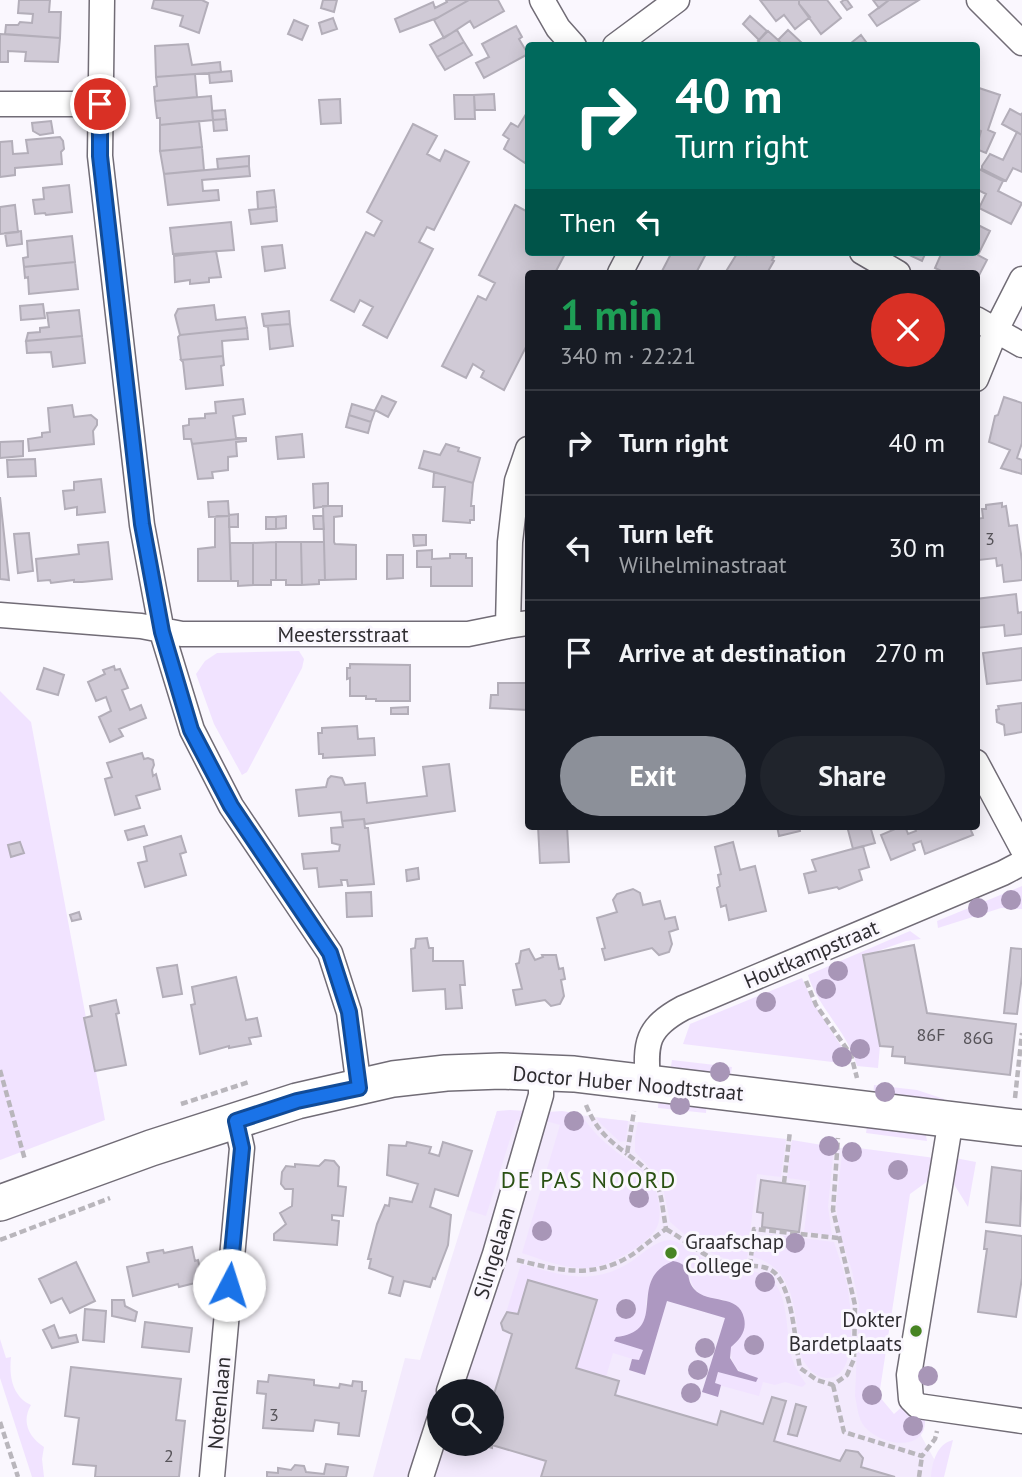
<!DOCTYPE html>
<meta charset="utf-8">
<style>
:root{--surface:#171b24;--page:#20242c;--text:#f1f3f6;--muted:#9ea1a6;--line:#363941;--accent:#8c9099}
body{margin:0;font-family:"PT Sans",sans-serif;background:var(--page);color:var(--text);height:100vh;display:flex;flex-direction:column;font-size:26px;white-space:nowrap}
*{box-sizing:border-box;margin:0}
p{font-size:23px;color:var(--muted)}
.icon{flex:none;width:38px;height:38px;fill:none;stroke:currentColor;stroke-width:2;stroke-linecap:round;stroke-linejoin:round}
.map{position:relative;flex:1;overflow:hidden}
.side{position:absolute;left:525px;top:270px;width:455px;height:560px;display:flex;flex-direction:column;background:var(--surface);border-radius:7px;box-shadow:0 4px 18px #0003}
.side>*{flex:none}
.banner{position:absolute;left:525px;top:42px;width:455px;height:214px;border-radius:7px;box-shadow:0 4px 18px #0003;background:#00695c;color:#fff;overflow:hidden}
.fabs{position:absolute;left:427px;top:1379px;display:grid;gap:14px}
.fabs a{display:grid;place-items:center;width:77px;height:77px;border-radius:50%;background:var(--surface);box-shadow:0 4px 18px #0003;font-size:35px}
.pin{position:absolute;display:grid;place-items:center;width:60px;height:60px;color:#fff;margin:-30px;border:4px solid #fff;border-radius:50%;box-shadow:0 2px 7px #0007}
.me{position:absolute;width:77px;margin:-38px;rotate:5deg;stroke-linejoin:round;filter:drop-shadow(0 0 5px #0008)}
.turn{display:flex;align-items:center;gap:24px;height:147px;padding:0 35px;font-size:32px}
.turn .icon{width:91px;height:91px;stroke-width:2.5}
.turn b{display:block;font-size:49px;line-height:60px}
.then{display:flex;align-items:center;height:66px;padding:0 35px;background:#0003;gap:14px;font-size:26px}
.round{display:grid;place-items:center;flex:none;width:74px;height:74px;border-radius:37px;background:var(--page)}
.head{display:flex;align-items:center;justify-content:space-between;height:119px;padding:0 35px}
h1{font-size:42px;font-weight:800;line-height:52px;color:#1e9e55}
.button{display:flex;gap:14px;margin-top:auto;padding:14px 35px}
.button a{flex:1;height:80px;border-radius:42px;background:var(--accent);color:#fff;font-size:28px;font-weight:800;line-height:80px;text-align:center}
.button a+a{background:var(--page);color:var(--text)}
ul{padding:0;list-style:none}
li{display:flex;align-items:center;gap:21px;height:105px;padding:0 35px;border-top:2px solid var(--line)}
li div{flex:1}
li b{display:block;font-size:26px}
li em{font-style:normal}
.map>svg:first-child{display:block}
</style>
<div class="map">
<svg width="1022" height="1477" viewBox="0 0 1022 1477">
<rect width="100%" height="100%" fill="#faf7fe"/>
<path fill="#f3eafd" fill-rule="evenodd" d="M497,1111L564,1113L905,1156L876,1413L913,1421L944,1477H373L405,1358L420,1360ZM439,1391H492V1444H439Z"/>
<path fill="#f1e3ff" d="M299,651L304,659L302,668L247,772L242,775L214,724L196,674L205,661L217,653Z
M0,691L31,722L105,1120L0,1160Z
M1022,886V909L1001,908L938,928L937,921Z
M910,931L921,939L906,941L864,956L880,1046L878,1068L857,1066C848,1032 818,1008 808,975Z
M802,978L814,1004L847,1055L849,1064L683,1044L690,1024Z
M672,1060L732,1067L730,1079L670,1072Z
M874,1085L917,1090L944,1099L943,1109L873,1097Z
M659,1094L707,1100L706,1113L658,1108Z
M510,1110L526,1111L525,1122L516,1120L486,1216L467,1210L497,1111Z
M562,1111L581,1114C591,1131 606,1144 622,1156C632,1163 644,1169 651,1180C658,1192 663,1214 657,1227C649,1244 609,1266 590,1268C567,1270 543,1260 522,1253L560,1125L546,1121L548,1112Z
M597,1118L628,1121L626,1141L620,1142L600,1123Z
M868,1120L925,1130L927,1141L866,1133Z
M638,1122L786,1139L781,1177L757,1174L747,1259C720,1266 690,1239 670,1222L663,1188L658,1177L635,1152V1137Z
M792,1140L834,1147L828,1207L832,1236L804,1232L810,1181L787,1178Z
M843,1146L935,1158L932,1178L910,1194L879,1396L894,1414L904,1405L912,1416L925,1419C927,1455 875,1445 862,1423C858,1416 857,1405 855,1396L859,1304L852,1271L839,1231L836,1204Z
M955,1158L976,1162L968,1207L952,1181Z
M769,1234L834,1242C839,1258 845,1273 848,1289C851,1311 859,1380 826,1378C814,1377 807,1367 802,1358C794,1321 799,1268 753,1257L754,1250L767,1252Z
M670,1240C688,1244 700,1259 717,1267C732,1274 750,1268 765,1275C792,1289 784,1336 793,1361C796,1369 801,1377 806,1384L802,1387L785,1382L775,1385L763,1382L759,1396L715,1384L718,1372L757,1382C740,1372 730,1367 731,1347L739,1339L725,1300C701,1296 693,1296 688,1269L652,1278L646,1300L647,1319L632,1335L616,1337L615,1341L643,1350L639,1361L613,1353L606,1377L576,1368L506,1313L521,1264C562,1275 592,1287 632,1261C645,1252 653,1242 670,1240Z
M0,1339L6,1358L11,1357C9,1376 12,1396 31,1405C21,1422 29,1437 44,1447L42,1459L44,1477H32L0,1378Z
M953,1440L944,1477H931C932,1462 937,1444 953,1440Z"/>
<path fill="#ad98c1" d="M673,1261C694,1265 684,1278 694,1289C708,1305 739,1293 744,1318C747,1331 740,1339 731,1347L730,1358L738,1371L758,1378L756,1382L718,1372L715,1383L721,1385L718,1397L702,1392L725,1318L667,1301L645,1375L629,1370L632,1359L639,1360L643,1350L614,1341L616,1337C671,1331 625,1280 673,1261Z"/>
<path fill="#d0cad6" stroke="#b3aeb9" stroke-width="2" d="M19,0H50L49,12H61L60,38L5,34L6,25H18L20,22L32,23L33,14L18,13Z
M154,0H202L208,3L199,33L180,26L183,16L152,8Z
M323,0H337L334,12L321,8Z
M446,0H469L437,18L400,32L395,19L433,2L435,8L447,2Z
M469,0H498L504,11L474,28L470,21L444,38L434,20Z
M760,0H799V4L810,17L795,29L784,15L776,21Z
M799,0H827L841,18L821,34L799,4Z
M844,0H847L852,7L847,10L841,2Z
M873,0H889L879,8Z
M889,0H919L877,26L869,15Z
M750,16L767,31L759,40L743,24Z
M333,18L337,29L322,34L319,23Z
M294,20L308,26L302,40L288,34Z
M516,26L522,37L519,39L528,54L484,78L476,63L489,57L482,44Z
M457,30L464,42L437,57L430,45Z
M788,30L801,42L798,46H784L778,40Z
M768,31L778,40L784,46H764L758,41Z
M0,34L60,38L58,62L25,61L26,52L8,51V62H0Z
M861,35L869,46H852L851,43Z
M464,42L472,55L445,70L437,57Z
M188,44L192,65L220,62L221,72L156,77L155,46Z
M231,71L232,81L210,83L209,73Z
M195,74L197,97L155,101L154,87L157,86L156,77Z
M976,87L1000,95L988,130L995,133L986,153L976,149L981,131L976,129Z
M494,94L495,110H475L474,95Z
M454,95H474L475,119H455Z
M211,96L213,120L160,125V118H157L155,101Z
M340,99L341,123L321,124L319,100Z
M1010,109L1021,115L1022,113V135L1002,124Z
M225,110L226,119L213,120L212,111Z
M528,111V157L525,163L504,149L509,139L503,135L511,123L518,127Z
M226,119L227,130L214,131L213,120Z
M51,121L53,133L40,135L33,131L32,123Z
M199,121L202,147L160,151V125Z
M413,124L437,136L427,154L440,161L445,150L469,162L434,230L427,227L419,242L433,249L387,338L363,325L373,307L360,300L354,312L331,300L366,232L374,236L382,221L367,212Z
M1002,124L1022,135V172L1013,168L1006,181L982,169V166L990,154L1003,160L1017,132Z
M60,137L63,141L64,149L61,152L62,164L15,168V175L0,177V142L12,141L13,154L28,153L26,140Z
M202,147L204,170L164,174L160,151Z
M249,156V166L218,169L217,159Z
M249,166L250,176L202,180L203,191L218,190L219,200L168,205L164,174Z
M979,169L1003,181L998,191L1022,203L1011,224L979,208L986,194L976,189Z
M69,185L72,212L46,215L45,213L35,214L33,200L44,199L43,188Z
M274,190L276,207L258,209L257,192Z
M15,205L18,232L0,234V207Z
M515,205L528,212V252H566L555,273H528V343L504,390L481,377L484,371L473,364L466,378L442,366L478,296L486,300L495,283L479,275Z
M276,207L277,221L251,224L249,210Z
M231,222L234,250L173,254L170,228Z
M976,224L990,231L978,255L987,260L976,281V273H945L935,268L942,252H976Z
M21,231L22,244L7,246L5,233Z
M72,236L75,262L24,267L23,258L28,257L27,241Z
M282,245L285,268L265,271L262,247Z
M216,251L221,277L209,278V282L190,284V280L175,282L174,256Z
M672,252H707L696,273H661Z
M738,252L746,255L747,252H767L774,257L772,260L774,261L767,273H725Z
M903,252H926L922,261Z
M75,262L78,289L29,294L28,277L25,278L24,267Z
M43,304L45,318L21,320L20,306Z
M214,305L216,320L245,317L247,328L180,335L175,315L178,309Z
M79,310L82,336L26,341L28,333L40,332V328L49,327L47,313Z
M289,311L290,324L264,326L262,314Z
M290,324L293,346L270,349L268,327L264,326Z
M247,328L248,339L222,341L223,356L181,360L178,337L180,335Z
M82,336L85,363L53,367L51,352L27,353L26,341Z
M223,356L224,365L221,366L223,385L186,389L183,362L181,360Z
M382,396L396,402L388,417L375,410Z
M1004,397L1022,403V443L1017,458L1022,460V474L1001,468L1010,450L989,442L995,416L998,415Z
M243,399L245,414L233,416L236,438H246L192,444L191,439H184L183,426L189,425V419L205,418V414L216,413L215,402Z
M352,404L375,411L371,422L349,415Z
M72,405L74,417L91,415L97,420V425L93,431L94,444L29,451L28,439L42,437V433L50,432L48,408Z
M349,415L371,422L368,433L346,427Z
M302,434L304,457L278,459L276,437Z
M246,438V441L236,442L237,456L228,457V470L212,472L213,478L198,479L192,444Z
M23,441V456L0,458V442Z
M446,444L459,448L458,451L480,458L473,483L419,468L424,451L440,455Z
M35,459L36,476L8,477L7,460Z
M434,472L473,483L471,506H474V520H470V523L443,521L445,487H433Z
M101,479L105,512L77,515V507L65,509L63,491L74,490V482Z
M328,483V506L314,508L313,484Z
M0,497L9,580L0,579Z
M228,501L229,516L209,517L208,502Z
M1002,503V507L1006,506L1009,526L1017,525L1022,561V580L1004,582L1002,565L997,566L996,558L979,560L976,519L983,518L982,509H986V505Z
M323,506H342V516L334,517V542L335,544L356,545V579L325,580Z
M238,514V527H229V515Z
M217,516H229L231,581H198V549L215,547V517Z
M286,516V528L276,529V517Z
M313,516H323L324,529H314Z
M266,517H276V529H266Z
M29,533L33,571L18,573L14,534Z
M413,535H426V545L414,546Z
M108,542L112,579L82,582H74V580L51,583L50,580L38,581L36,559L79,554L78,545Z
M276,542H301L302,585H286V580H276Z
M276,542V580H271V585H253V543Z
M301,542H324L325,580H319V584L302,585Z
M230,543H253V585L238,586V581H231Z
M432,550V559L450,558V554H466V558H472V586H431V567H417V551Z
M387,555H403V578L387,579Z
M1016,594L1018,613L1022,612V634L1005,636L1004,625L976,628V599Z
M1022,648V680L987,684L983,653Z
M350,664L410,665V701H376V699H366V696H350V678L347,679V668H350Z
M114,666L115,670L120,669L128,688L122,690L130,710L141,705L146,718L119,729L123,736L110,742L99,717L111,711L106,697L96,701L88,682L105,674L103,670Z
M44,668L64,675L58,695L37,689Z
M498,683H528V710L490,708L491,695H498Z
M1022,703V732L1005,735L1004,725L997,722L996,710L999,709L998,706Z
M408,707V714H391V708Z
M357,726L358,739L374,738L375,755L323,758V754H319L318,733H322V728Z
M142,753L144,759L148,758L153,760L154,765L152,770L153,776L156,774L160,789L136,796L140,808L115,815L105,779L112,777L107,763Z
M449,764L455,811L365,824L364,819L342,821L341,812L299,816L296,790L326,787L328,779L331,776L342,778L345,785L365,783L367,803L427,796L423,767Z
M364,819L365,828H368L374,884L348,886L347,880H341L342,885L319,887L317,868L304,869L302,854L339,851L340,845L332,843L331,828L343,827L342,821Z
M144,826L147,835L128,840L125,831Z
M538,826H567L569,862L540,863Z
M777,826H799L800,831L779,836Z
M847,826H870L875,843L853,849Z
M902,826H905L908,834L916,831L914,826H969L973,835L925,854L921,841L913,844L915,850L891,860L881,835Z
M181,836L186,852L180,854L186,875L145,887L138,863L147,861L144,847Z
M20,842L24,853L11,857L8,845Z
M733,842L740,870L755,866L766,911L729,920L726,905L721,907L717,888L720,886L718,875L721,874L715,847Z
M863,846L869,867L859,870L862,880L839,889L837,887L809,893L804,874L816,871L812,860Z
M418,868L419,879L407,881L406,870Z
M633,889L640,893L643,905L660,901L665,919L675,917L678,929L669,932L672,944L669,952L659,955L652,948L605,960L602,949L605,948L597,918L617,912L613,900L617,894Z
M371,892L372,916L347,917L346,893Z
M79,912L81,919L72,921L70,915Z
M427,938L429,948H433V961H463L465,985H460L462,1008L446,1009L445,989L413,991L411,949L415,948L416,939Z
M914,945L927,1013L1016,1024L1010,1075L905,1063V1057L892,1056L893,1047L880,1046L863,955Z
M1011,948L1022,949V976L1017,1014L1004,1013Z
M529,949L535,960L543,957L542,955H556L559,969L563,968L565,979L561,980L564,996L560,1004L551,1006L545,1000L516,1005L513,990L522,989L516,964L519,963L521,951Z
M177,965L182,994L163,997L157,968Z
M236,977L246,1020L257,1018L261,1036L249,1038L251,1044L229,1048V1046L200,1054L191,1005L195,1004L192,987Z
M116,1000L119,1013L116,1014L126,1065L95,1071L84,1018L92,1016L90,1006Z
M407,1142L431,1147L429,1153L439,1156L443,1142L472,1151L458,1196L435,1189L430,1207L451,1215L448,1245L435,1279L433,1278L430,1287L404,1281L400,1296L389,1293L393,1277L369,1268L371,1259H368L377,1224L385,1205L389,1206L390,1198L412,1202L418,1184L387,1175L389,1145L406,1146Z
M325,1160L334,1161L339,1167L338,1186L346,1187L343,1216L332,1215V1220L339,1221L337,1245L274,1240V1234L286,1224L280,1213L292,1206L293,1189H285L281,1184L282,1172L286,1166L295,1167V1164L319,1166Z
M992,1167L1022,1171L1020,1226L986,1222Z
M761,1180L805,1186L799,1232L762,1227L763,1213L757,1212Z
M986,1231L1022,1236V1278L1016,1317L978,1312L987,1249H984Z
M192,1247L195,1261L198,1260L203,1281L179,1287L178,1284L133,1296L127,1267L149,1262L147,1253L163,1250L164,1253Z
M76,1262L95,1301L70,1313L62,1298L51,1303L39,1279Z
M528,1280L597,1300L576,1368L619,1381L615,1395L717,1425L721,1411L763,1424L772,1397L786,1401L774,1441L840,1461L846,1450L858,1452L863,1458L861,1467L895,1477H541L546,1461L492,1445V1448L478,1444H492V1401L512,1334L503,1330L501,1323L507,1312L518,1314Z
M112,1300H124L125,1306L137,1312L135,1321L112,1316Z
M85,1309L106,1311L104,1342L83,1340Z
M145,1322L192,1328L189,1352L142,1347Z
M54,1325L59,1338L76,1335L78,1342L52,1348L43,1330Z
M71,1367L181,1379L176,1420L185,1421L179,1477H95L96,1466L73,1464L79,1418L65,1416Z
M269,1375L314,1380V1385L339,1388L340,1384L352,1386L353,1381L362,1382V1391H366L359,1436L338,1434L339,1423L315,1420L313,1431L263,1428L266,1394L257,1393L258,1381L268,1382Z
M796,1404L806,1407L797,1436L788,1434Z
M326,1464L348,1467L346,1477H267V1472L278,1473V1468L291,1470L295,1465L304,1466L306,1472L324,1474Z"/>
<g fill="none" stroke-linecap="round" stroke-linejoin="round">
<defs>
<path id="minor" d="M102,0L100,156L142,525L162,632L192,730L231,806L330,953L349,1012L359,1088
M542,0L558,28L574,46
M979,0L1022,43
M615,46L677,0
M0,104H100
M862,252L898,273
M620,273L631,252
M976,319L1022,345
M976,379L996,330L1022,279
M0,615L141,626L182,634H468L508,626L510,542L517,481L528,449
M508,626L528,623
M976,762L1022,848
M648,1082C645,1043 646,1028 683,1008L1003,873L1022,863
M951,1119L909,1375L911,1399L918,1406L1022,1421
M449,1391L495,1254L541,1095V1072
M212,1477L242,1148L236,1121
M421,1477L439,1421"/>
<path id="secondary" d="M0,1203L151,1148L297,1101L393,1079L446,1073L501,1071L574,1074L1022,1128"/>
</defs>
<use href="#minor" stroke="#716c76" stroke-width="27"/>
<use href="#secondary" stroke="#716c76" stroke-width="38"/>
<path stroke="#b9b6bc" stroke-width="4.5" stroke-dasharray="7 3.5" stroke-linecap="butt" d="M806,981L816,1005L851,1055L857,1078
M0,1070L25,1160
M1015,1098L1022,1033
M181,1104L249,1082
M586,1105C596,1129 606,1138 627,1154
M784,1183L790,1131
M666,1229C685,1240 706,1259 728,1264C742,1268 764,1262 775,1273C793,1291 795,1343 800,1368L817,1380L833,1385L847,1375L854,1359L855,1305L833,1210L838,1138
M0,1240L110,1198
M517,1260C561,1271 596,1280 636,1252C646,1244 656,1236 666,1229C659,1187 663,1180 627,1154L634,1111
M750,1266L754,1229L838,1238
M833,1385L844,1432L922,1456L935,1439L937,1431
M0,1422L18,1477
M919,1477L922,1456"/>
<use href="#minor" stroke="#fff" stroke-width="24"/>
<use href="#secondary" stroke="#fff" stroke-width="35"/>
</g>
<g fill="#a896b7">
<circle cx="1011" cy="900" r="10"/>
<circle cx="978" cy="908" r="10"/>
<circle cx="838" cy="971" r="10"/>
<circle cx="826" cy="989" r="10"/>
<circle cx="766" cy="1002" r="10"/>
<circle cx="860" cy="1049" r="10"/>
<circle cx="842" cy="1057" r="10"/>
<circle cx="720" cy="1072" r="10"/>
<circle cx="885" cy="1092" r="10"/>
<circle cx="680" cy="1105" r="10"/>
<circle cx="574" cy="1121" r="10"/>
<circle cx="829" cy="1146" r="10"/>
<circle cx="852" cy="1152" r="10"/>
<circle cx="898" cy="1170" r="10"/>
<circle cx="639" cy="1198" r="10"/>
<circle cx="542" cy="1231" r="10"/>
<circle cx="795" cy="1243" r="10"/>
<circle cx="765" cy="1282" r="10"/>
<circle cx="626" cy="1309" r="10"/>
<circle cx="754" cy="1345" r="10"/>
<circle cx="705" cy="1348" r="10"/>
<circle cx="698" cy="1370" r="10"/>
<circle cx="928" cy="1376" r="10"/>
<circle cx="691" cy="1393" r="10"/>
<circle cx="872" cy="1395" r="10"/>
<circle cx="913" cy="1426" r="10"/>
</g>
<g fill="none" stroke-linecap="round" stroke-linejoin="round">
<defs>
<path id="route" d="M100,104V156L142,524L162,632L191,730L231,806L330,953L349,1012L359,1088L297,1101L236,1121L242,1148L229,1285"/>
</defs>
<use href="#route" stroke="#114b97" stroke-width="18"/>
<use href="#route" stroke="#1a73e8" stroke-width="12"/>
</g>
<g fill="#478423" stroke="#faf7fe" stroke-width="2.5">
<circle cx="671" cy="1253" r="7"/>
<circle cx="916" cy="1331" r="7"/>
</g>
<g text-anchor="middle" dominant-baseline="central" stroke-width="6" stroke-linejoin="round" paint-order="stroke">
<g font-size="18" fill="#57545a">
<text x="990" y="538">3</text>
<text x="931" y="1034">86F</text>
<text x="978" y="1037">86G</text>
<text x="274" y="1414">3</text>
<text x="169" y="1455">2</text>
</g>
<g font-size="21" fill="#2f2d31" stroke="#faf7fe">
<text x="343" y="634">Meestersstraat</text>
<text transform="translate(811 954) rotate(-23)">Houtkampstraat</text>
<text transform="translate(628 1083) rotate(5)">Doctor Huber Noodtstraat</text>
<text transform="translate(494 1253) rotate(-73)">Slingelaan</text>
<text transform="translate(219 1403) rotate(-85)">Notenlaan</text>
</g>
<g font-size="21" fill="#2f2d31" stroke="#faf7fe" text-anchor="start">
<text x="685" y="1241">Graafschap<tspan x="685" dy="24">College</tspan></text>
<text x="902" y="1319" text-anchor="end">Dokter<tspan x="902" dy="24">Bardetplaats</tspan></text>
</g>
<g font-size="23" letter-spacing="2" fill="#2a5113" stroke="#faf7fe">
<text x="589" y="1179">DE PAS NOORD</text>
</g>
</g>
</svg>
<div class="fabs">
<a><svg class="icon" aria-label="search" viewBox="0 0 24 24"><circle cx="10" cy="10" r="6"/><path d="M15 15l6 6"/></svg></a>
</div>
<div class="pin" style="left:100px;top:104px;background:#d93025"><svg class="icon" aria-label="arrive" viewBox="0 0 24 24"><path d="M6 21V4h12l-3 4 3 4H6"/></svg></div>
<svg class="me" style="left:229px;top:1285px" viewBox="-20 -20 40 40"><circle r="19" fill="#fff"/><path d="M0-13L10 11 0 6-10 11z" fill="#1a73e8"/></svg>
<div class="banner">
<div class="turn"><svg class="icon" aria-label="right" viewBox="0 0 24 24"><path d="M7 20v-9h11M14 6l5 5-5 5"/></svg><div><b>40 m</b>Turn right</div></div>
<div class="then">Then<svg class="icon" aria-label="left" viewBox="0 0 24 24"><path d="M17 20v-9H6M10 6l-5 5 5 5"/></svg></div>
</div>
<section class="side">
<div class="head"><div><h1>1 min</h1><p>340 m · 22:21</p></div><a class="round" style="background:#d93025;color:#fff"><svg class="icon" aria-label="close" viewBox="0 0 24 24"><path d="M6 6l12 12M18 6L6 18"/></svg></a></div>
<ul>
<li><svg class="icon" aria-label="right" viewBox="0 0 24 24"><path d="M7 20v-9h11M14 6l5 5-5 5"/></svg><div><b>Turn right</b></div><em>40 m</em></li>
<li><svg class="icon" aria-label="left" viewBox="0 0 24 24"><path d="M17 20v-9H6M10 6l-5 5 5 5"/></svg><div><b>Turn left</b><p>Wilhelminastraat</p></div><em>30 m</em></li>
<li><svg class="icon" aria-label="arrive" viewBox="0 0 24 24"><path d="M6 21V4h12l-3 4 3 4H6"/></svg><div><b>Arrive at destination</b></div><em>270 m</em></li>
</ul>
<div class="button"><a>Exit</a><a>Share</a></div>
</section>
</div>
